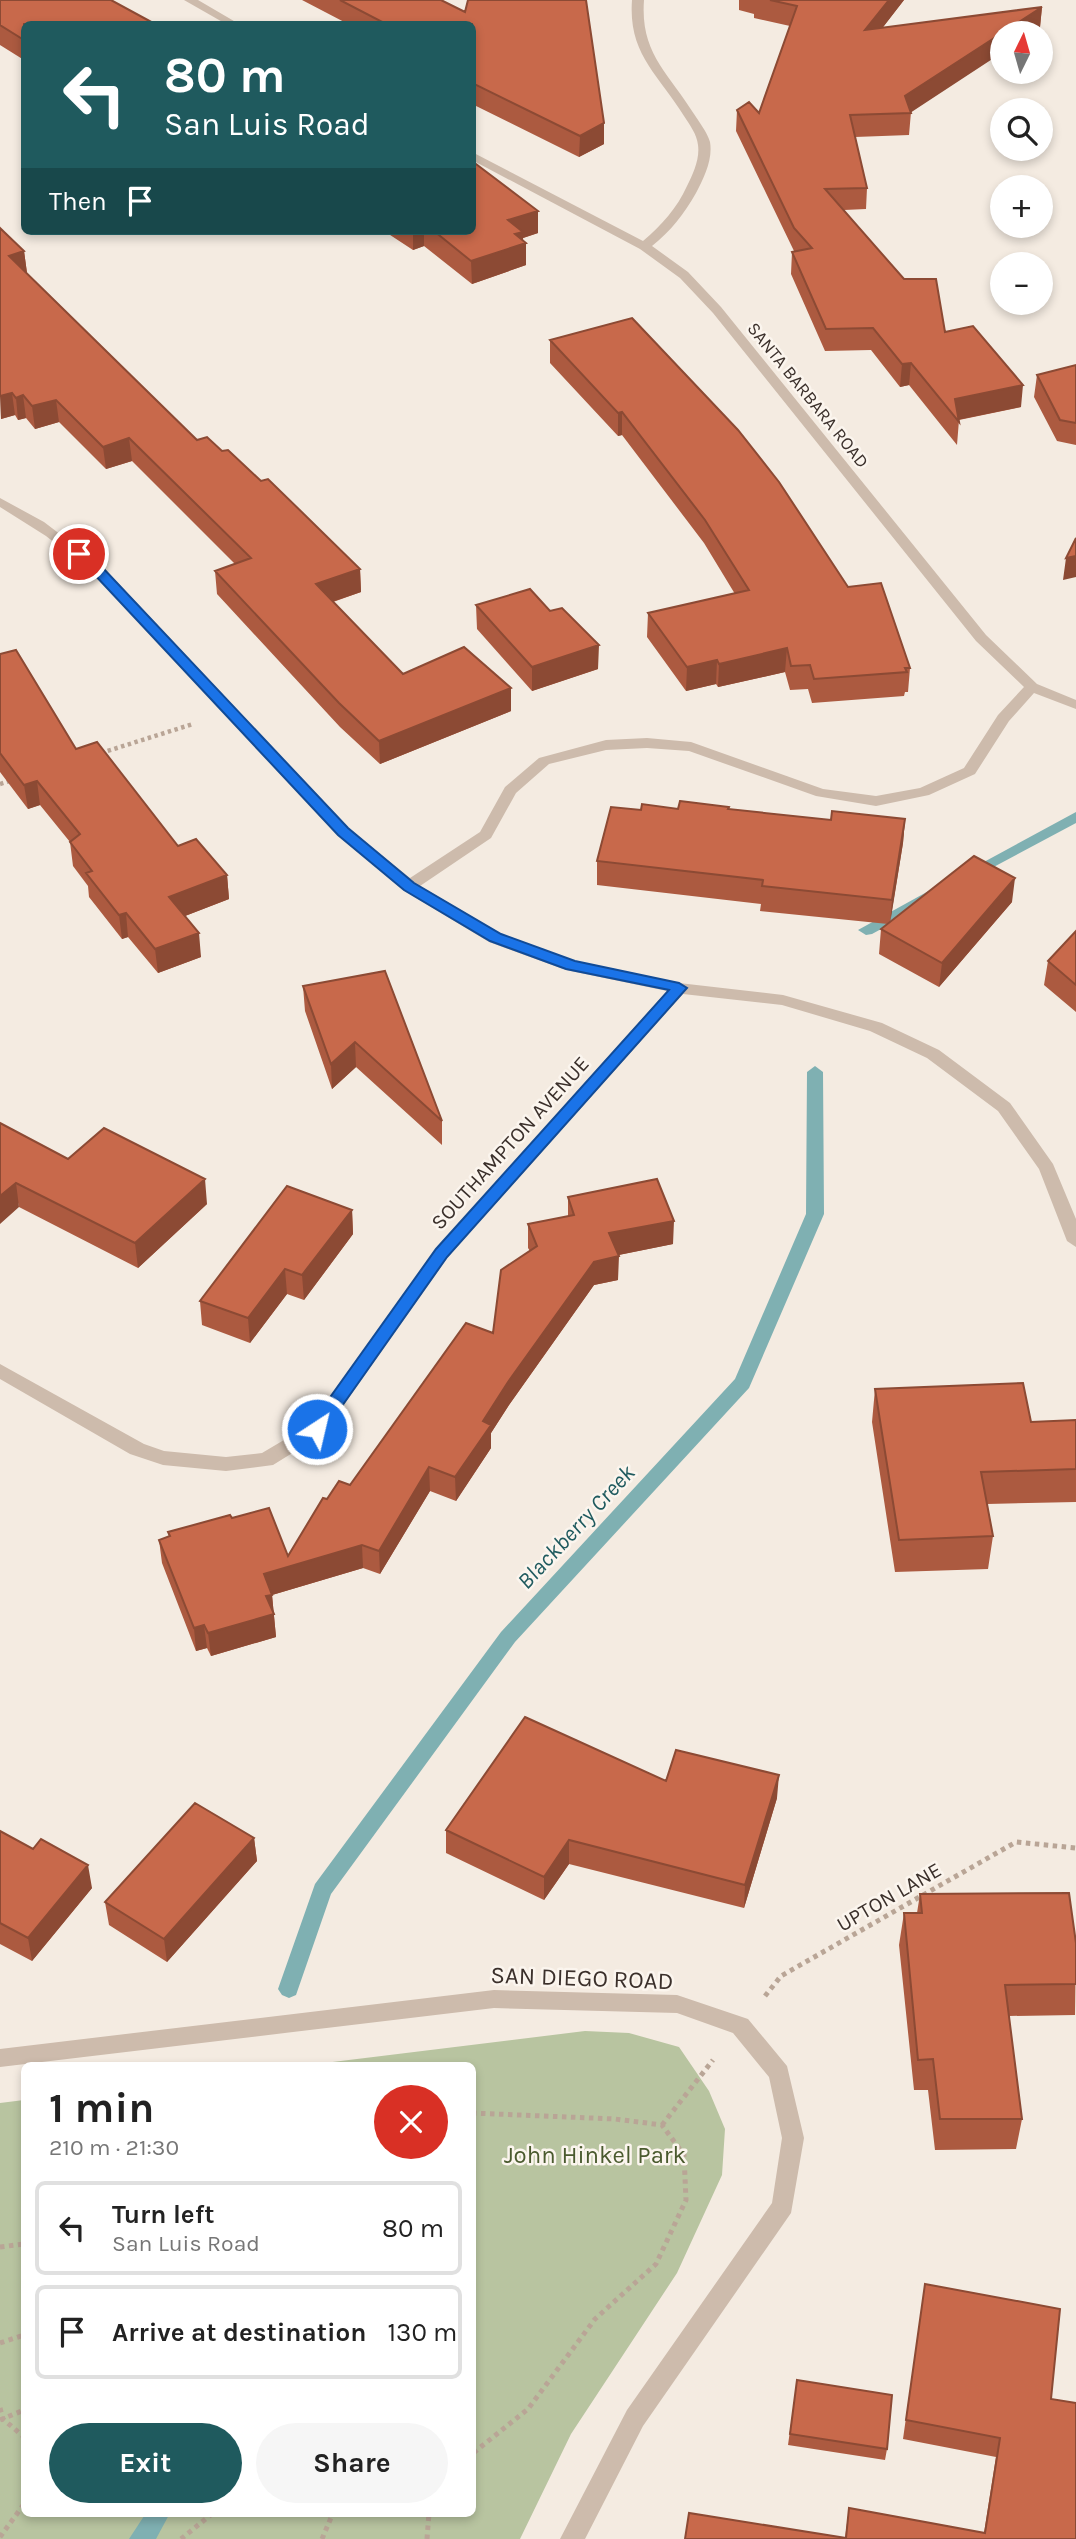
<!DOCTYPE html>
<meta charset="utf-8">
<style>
:root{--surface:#fff;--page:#f6f6f6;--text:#222;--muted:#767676;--line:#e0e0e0;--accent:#1f5a5e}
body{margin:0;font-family:Karla,sans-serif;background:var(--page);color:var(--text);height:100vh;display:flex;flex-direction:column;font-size:26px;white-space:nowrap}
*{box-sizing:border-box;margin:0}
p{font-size:23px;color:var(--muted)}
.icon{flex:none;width:38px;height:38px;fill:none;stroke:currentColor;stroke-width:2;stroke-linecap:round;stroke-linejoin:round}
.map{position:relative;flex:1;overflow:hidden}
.panel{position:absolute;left:21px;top:2062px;width:455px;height:455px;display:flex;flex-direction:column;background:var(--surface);border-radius:10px;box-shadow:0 4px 10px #0003}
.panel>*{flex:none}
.guide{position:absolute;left:21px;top:21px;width:455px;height:214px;border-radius:10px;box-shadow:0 4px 10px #0003;background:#1f5a5e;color:#fff;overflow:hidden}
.needle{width:46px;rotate:5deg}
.controls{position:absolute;left:990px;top:21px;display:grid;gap:14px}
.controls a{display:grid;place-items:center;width:63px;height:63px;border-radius:50%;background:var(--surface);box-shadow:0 4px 10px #0003;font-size:35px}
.pin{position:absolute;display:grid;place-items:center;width:60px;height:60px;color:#fff;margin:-30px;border:4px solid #fff;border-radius:50%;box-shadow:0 2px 7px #0007}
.me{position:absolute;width:77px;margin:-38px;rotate:35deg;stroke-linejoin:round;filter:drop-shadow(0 0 5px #0008)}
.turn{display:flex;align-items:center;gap:24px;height:147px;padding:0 28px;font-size:32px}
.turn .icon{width:91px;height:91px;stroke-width:2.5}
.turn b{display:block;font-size:49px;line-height:60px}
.then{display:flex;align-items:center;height:66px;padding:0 28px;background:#0003;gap:14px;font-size:26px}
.round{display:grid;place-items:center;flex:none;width:74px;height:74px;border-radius:37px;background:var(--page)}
.headline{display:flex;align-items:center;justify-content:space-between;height:119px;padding:0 28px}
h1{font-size:42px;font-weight:700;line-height:52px}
.button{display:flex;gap:14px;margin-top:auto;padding:14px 28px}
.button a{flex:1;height:80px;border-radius:42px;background:var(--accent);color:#fff;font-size:28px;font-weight:700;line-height:80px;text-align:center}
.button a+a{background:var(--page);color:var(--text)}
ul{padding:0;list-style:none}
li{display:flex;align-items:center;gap:21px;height:94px;margin:0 14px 10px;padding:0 14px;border:4px solid var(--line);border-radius:10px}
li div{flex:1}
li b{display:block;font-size:26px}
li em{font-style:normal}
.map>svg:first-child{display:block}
</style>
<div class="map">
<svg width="1076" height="2539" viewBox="0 0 1076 2539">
<rect width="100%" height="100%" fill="#f4ebe1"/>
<path fill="#b8c4a0" d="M585,2031L629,2033L679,2047L709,2091L725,2129L722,2175L677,2273L571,2434L520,2539H0V2103L24,2100V2513H472V2065H308Z"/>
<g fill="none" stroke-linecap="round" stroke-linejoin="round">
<path fill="#7fb0b2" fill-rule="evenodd" d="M1076,812V823L973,878H963L960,875Z
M934,888L942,893L940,897L872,934L866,935L858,930Z
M815,1066L823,1072L824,1214L749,1388L515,1642L331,1894L296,1995L289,1998L282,1995L278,1989L315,1884L501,1632L735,1379L806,1214L807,1072Z
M146,2513H170L156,2539H129Z"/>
<path stroke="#b9a596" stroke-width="4.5" stroke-dasharray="3.5 3.5" stroke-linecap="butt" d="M101,753L193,724
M0,784L13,780"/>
<path stroke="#b9a596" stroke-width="5" stroke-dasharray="4.5 4.5" stroke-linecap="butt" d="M765,1996L781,1976L1016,1842L1076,1848
M472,2113L615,2119L662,2125L684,2155L686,2200L656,2264L595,2319L528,2409L472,2454
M662,2125L713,2060
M0,2247L24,2244
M0,2343L24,2335
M0,2408L3,2419L24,2437
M0,2420L24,2410
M0,2537L24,2504
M181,2539L213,2513
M322,2539L333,2513
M427,2539L429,2513"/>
<path fill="#cdbbac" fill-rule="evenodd" d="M184,0H198L239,24H226Z
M632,0H644C640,53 668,72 694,114C699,122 707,132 710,142C713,159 704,178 696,193C684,214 671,231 652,246L688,272L721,307L986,635L1037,684L1076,700V709L1034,693L1009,721L975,774L929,795L876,806L816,796L689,751L647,748L606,750L549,764L516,793L491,838L420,886L501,934L575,961L679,983L783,995L882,1023L939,1050L1010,1103L1053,1164L1076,1219V1247L1067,1241L1039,1169L998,1111L927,1058L870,1031L782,1005L683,994L448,1257L323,1434L273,1465L226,1471L163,1465L130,1454L0,1379V1364L144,1444L164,1451L226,1457L262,1453L311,1424L436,1249L667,991L566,970L489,942L403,890L338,834L93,573L46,536L0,507V498L44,522L103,567L348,828L410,878L480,832L505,787L539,758L606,740L647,738L691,742L823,789L876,796L920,788L964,768L998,715L1024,687L976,641L713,313L680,278L640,249L472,160V152L643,241C662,225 677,208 687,186C693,174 700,159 698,145C697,134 689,124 684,116C658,74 628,54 632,0Z
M494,1990L677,1995L748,2019L787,2066L804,2138L791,2213L643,2426L585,2539H560L627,2410L772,2203L782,2138L769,2077L733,2033L677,2013L494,2008L0,2067V2049Z"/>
</g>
<path fill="#ac5a40" d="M0,0L24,24V60L0,45Z
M302,0H441L465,12L468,0H573L604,144L579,157L472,104V24H348Z
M739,0H904L882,28L1042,7L1040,27L1031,33H1003L911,112L909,135L855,137L867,188L866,209L844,210L945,332L1021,407L959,420L957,445L909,385L900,387L871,350L825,351L791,274L792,252L794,251L736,131L737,110L759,113L790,26L754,18V14L739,10Z
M0,228L24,251L27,273L197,440L222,451L261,481L360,569L361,592L333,602L403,674L511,688V711L380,764L340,727L217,594L215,571L235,564L132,461L106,469L59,422L35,429L26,418L18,420L15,415L1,419Z
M384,231H472L538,233L523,238L526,265L472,284L424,246L413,250Z
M550,340L848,587L910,668L908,692H905L904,696L812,703L808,689L790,690L785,672L718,687L716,684L686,691L647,637L648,613L735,594L704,543L622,435L618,436L550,363Z
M1076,365V445L1057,441L1034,397L1037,375Z
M476,605L598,669L532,691L477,629Z
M0,654L76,749L178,846L227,875L229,899L185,916L201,957L158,973L128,937L122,939L89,897L88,886L73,866L70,842L40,805L28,809L0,772Z
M678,809H729L831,820L905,819L903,843L890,922L1012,902L939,987L879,954L881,929L888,924L760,911L761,904L597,885V861L641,810Z
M1076,931V1012L1044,985L1048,961Z
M303,986L442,1121V1145L356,1067L332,1089L305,1011Z
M0,1123L68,1159L207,1204L138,1268L19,1207Z
M568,1197L673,1244L618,1255V1280L594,1285L509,1405L491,1433V1448L456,1501L430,1491L380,1574L363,1568L272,1595L276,1637L211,1656L207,1648L196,1651L162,1563L159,1540L169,1537L168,1532L232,1518L288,1556L327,1499L350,1485L493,1333L530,1251L528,1248V1224L568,1216Z
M352,1210L353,1234L304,1300L287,1294L250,1343L202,1325L200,1301Z
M875,1389L1031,1422L1076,1420V1502L987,1504L993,1536L988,1569L895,1572L872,1422Z
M666,1781L777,1798L744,1908L569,1864L544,1900L446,1853V1830Z
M0,1831L92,1888L32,1961L0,1944Z
M254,1838L257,1861L167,1962L109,1925L105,1902Z
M920,1894L1076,1943L1075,2015L1009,2016L1022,2119L1016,2149L935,2150L928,2090H914L899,1945L904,1913H917Z
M925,2284L1051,2399L1076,2539L845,2538L849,2508L984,2533L996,2457L903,2439Z
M797,2380L887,2449L885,2460L788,2445Z"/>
<path fill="#8c4a34" d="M889,0H904L864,52L865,30Z
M1042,7L1040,27L1031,33H1003V52L910,113L905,96Z
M604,123V144L579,157L580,136Z
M538,211V233L523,238V244L526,243V265L472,284L471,261L508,220Z
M413,231H424V246L413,250Z
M24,251L27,273L9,256Z
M911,363L909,385L900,387L902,364Z
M1023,385L1021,407L957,420L955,399Z
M12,393L15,415L1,419L0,396Z
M23,395L26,418L18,420L16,398Z
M56,400L59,422L35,429L32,406Z
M622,412V435L618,436V413Z
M129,438L132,461L106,469L103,447Z
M1076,556V577L1063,580L1066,558Z
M360,569L361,592L317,607L316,584Z
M599,645L598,669L532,691V667Z
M787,648L785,672L718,687L719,664Z
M717,660L716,684L686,691L687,667Z
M511,688V711L380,764L379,741Z
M37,781L40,805L28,809L24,785Z
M905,819L903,843L890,924L892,900Z
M227,875L229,899L172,921L169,897Z
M1015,878L1012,902L939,987L942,963Z
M126,913L128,937L122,939L119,915Z
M199,933L201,957L158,973L155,949Z
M355,1042L356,1067L332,1089L331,1064Z
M205,1179L207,1204L138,1268L135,1243Z
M16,1183L19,1207L0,1224V1196Z
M352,1210L353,1234L304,1300L302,1275Z
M674,1221L673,1244L609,1257V1233Z
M619,1256L618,1280L594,1285L509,1405L491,1433V1448L456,1501L455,1477L483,1421L508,1382L594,1262Z
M285,1269L287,1294L250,1343L248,1318Z
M429,1467L430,1491L380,1574L379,1551Z
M362,1545L363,1568L272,1595L276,1637L211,1656L208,1633L264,1574Z
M204,1625L207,1648L196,1651L194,1628Z
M779,1775L777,1798L744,1908L745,1885Z
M254,1838L257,1861L167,1962L164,1939Z
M569,1840V1864L544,1900V1877Z
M88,1865L92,1888L32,1961L28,1938Z"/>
<path fill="#c8694b" stroke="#8c4a34" stroke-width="2" d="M0,0H111L155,24H24V40L0,25Z
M340,0H441L465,12L468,0H586L604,123L580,136L472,83V24H386Z
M770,0H889L865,30L1042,7L905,96L911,113L850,115L867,188L825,189L904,279H936L945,332L973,326L1023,385L955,399L959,422L911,363L902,364L873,328L826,329L792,252L812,248L794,228L737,110L749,102L759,113L797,6Z
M472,161L538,211L508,220L523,232L515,234L526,243L471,261L434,231H472Z
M0,228L24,251L9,256L197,440L207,437L222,451L228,450L261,481L268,479L360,569L316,584L403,674L464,647L511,688L379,741L339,703L215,571L251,558L129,438L103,447L56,400L32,406L23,395L16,398L12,393L0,396Z
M632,318L738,430L779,482L848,587L881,583L910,668H905L907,672L814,679L810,665L791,666L787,648L719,664L717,660L687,667L648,613L749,590L705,520L622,412L618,413L550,340Z
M1076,365V423L1060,420L1037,375Z
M1076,538V556L1066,558Z
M530,589L550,611L562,608L599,645L532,667L476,605Z
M16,650L76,749L97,742L178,846L196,839L227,875L169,897L199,933L155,949L126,913L119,915L86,873L92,871L70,842L80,834L37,781L24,785L0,753V654Z
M680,801L729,807L728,809L831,820L832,811L905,819L892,900L762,886L763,880L597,861L611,807L641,810L642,804L678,809Z
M974,856L1015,878L942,963L881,929Z
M1076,931V985L1048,961Z
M385,971L442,1121L355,1042L331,1064L303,986Z
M0,1123L68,1159L104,1128L205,1179L135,1243L16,1183L0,1196Z
M657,1179L674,1221L609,1233L619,1256L594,1262L508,1382L483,1421L491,1425L455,1477L429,1467L379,1551L362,1545L264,1574L272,1595L266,1596L274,1614L208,1633L204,1625L194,1628L159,1540L170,1536L168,1532L230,1515L232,1518L269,1508L288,1556L323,1498L327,1499L339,1481L350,1485L466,1323L493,1333L501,1270L537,1246L528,1224L574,1215L568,1197Z
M287,1186L352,1210L302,1275L285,1269L248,1318L200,1301Z
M1023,1383L1031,1422L1076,1420V1469L981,1472L993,1536L899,1540L875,1389Z
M525,1717L666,1781L676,1750L779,1775L745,1885L569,1840L544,1877L446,1830Z
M195,1803L254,1838L164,1939L105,1902Z
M0,1831L33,1849L41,1839L88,1865L28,1938L0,1923Z
M1069,1893L1076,1943V1984L1005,1985L1022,2119H940L933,2059L918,2060L904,1913H922L920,1894Z
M925,2284L1060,2309L1051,2399L1076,2403V2539H685L689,2513L846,2538L849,2508L985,2533L1000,2438L906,2420Z
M797,2380L892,2395L887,2449L790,2434Z"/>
<path fill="#1a73e8" stroke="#114b97" stroke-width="2" d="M79,550L102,567L348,828L414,883L501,934L575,961L679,983L687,988L447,1257L323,1433L317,1435L309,1429L311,1424L436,1249L669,990L566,969L490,941L404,890L338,835L93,573L75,557L73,554Z"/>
<g text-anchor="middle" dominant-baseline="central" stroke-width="5" stroke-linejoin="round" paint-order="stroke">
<g font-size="18" fill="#3b302b" stroke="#fbf5ee">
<text transform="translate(808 395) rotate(51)">SANTA BARBARA ROAD</text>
</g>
<g font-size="21" fill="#3b302b" stroke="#fbf5ee">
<text transform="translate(510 1143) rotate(-48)">SOUTHAMPTON AVENUE</text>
<text transform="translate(889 1897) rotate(-30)">UPTON LANE</text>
</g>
<g font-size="23" font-style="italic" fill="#1f5a5e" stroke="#fbf5ee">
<text transform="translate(576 1527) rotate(-47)">Blackberry Creek</text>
</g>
<g font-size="24" fill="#3b302b" stroke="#fbf5ee">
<text transform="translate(582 1978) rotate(2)">SAN DIEGO ROAD</text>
</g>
<g font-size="24" fill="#4a5a2e" stroke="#fbf5ee">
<text x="595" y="2155">John Hinkel Park</text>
</g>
</g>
</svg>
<div class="controls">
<a><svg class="needle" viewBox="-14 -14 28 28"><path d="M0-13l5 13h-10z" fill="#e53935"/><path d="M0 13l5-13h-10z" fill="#767676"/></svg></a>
<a><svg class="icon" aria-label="search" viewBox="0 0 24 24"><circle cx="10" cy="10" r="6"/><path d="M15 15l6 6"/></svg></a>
<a>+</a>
<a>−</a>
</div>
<div class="pin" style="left:79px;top:554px;background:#d93025"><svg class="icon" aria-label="arrive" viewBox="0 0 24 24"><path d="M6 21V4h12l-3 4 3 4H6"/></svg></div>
<svg class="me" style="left:317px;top:1429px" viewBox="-20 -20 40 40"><circle r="17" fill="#1a73e8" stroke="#fff" stroke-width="3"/><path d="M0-11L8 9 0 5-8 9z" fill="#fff"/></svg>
<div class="guide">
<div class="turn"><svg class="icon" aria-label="left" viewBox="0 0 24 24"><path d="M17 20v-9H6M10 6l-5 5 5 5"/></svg><div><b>80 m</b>San Luis Road</div></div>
<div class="then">Then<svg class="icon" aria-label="arrive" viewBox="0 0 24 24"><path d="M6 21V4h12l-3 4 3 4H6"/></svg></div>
</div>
<section class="panel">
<div class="headline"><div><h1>1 min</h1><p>210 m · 21:30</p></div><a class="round" style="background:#d93025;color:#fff"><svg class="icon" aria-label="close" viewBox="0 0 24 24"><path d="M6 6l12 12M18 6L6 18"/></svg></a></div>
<ul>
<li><svg class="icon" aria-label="left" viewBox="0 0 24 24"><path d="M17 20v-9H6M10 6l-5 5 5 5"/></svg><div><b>Turn left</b><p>San Luis Road</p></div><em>80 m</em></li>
<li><svg class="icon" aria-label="arrive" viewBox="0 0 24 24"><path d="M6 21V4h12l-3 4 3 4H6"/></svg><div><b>Arrive at destination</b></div><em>130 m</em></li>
</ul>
<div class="button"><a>Exit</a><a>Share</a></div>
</section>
</div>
